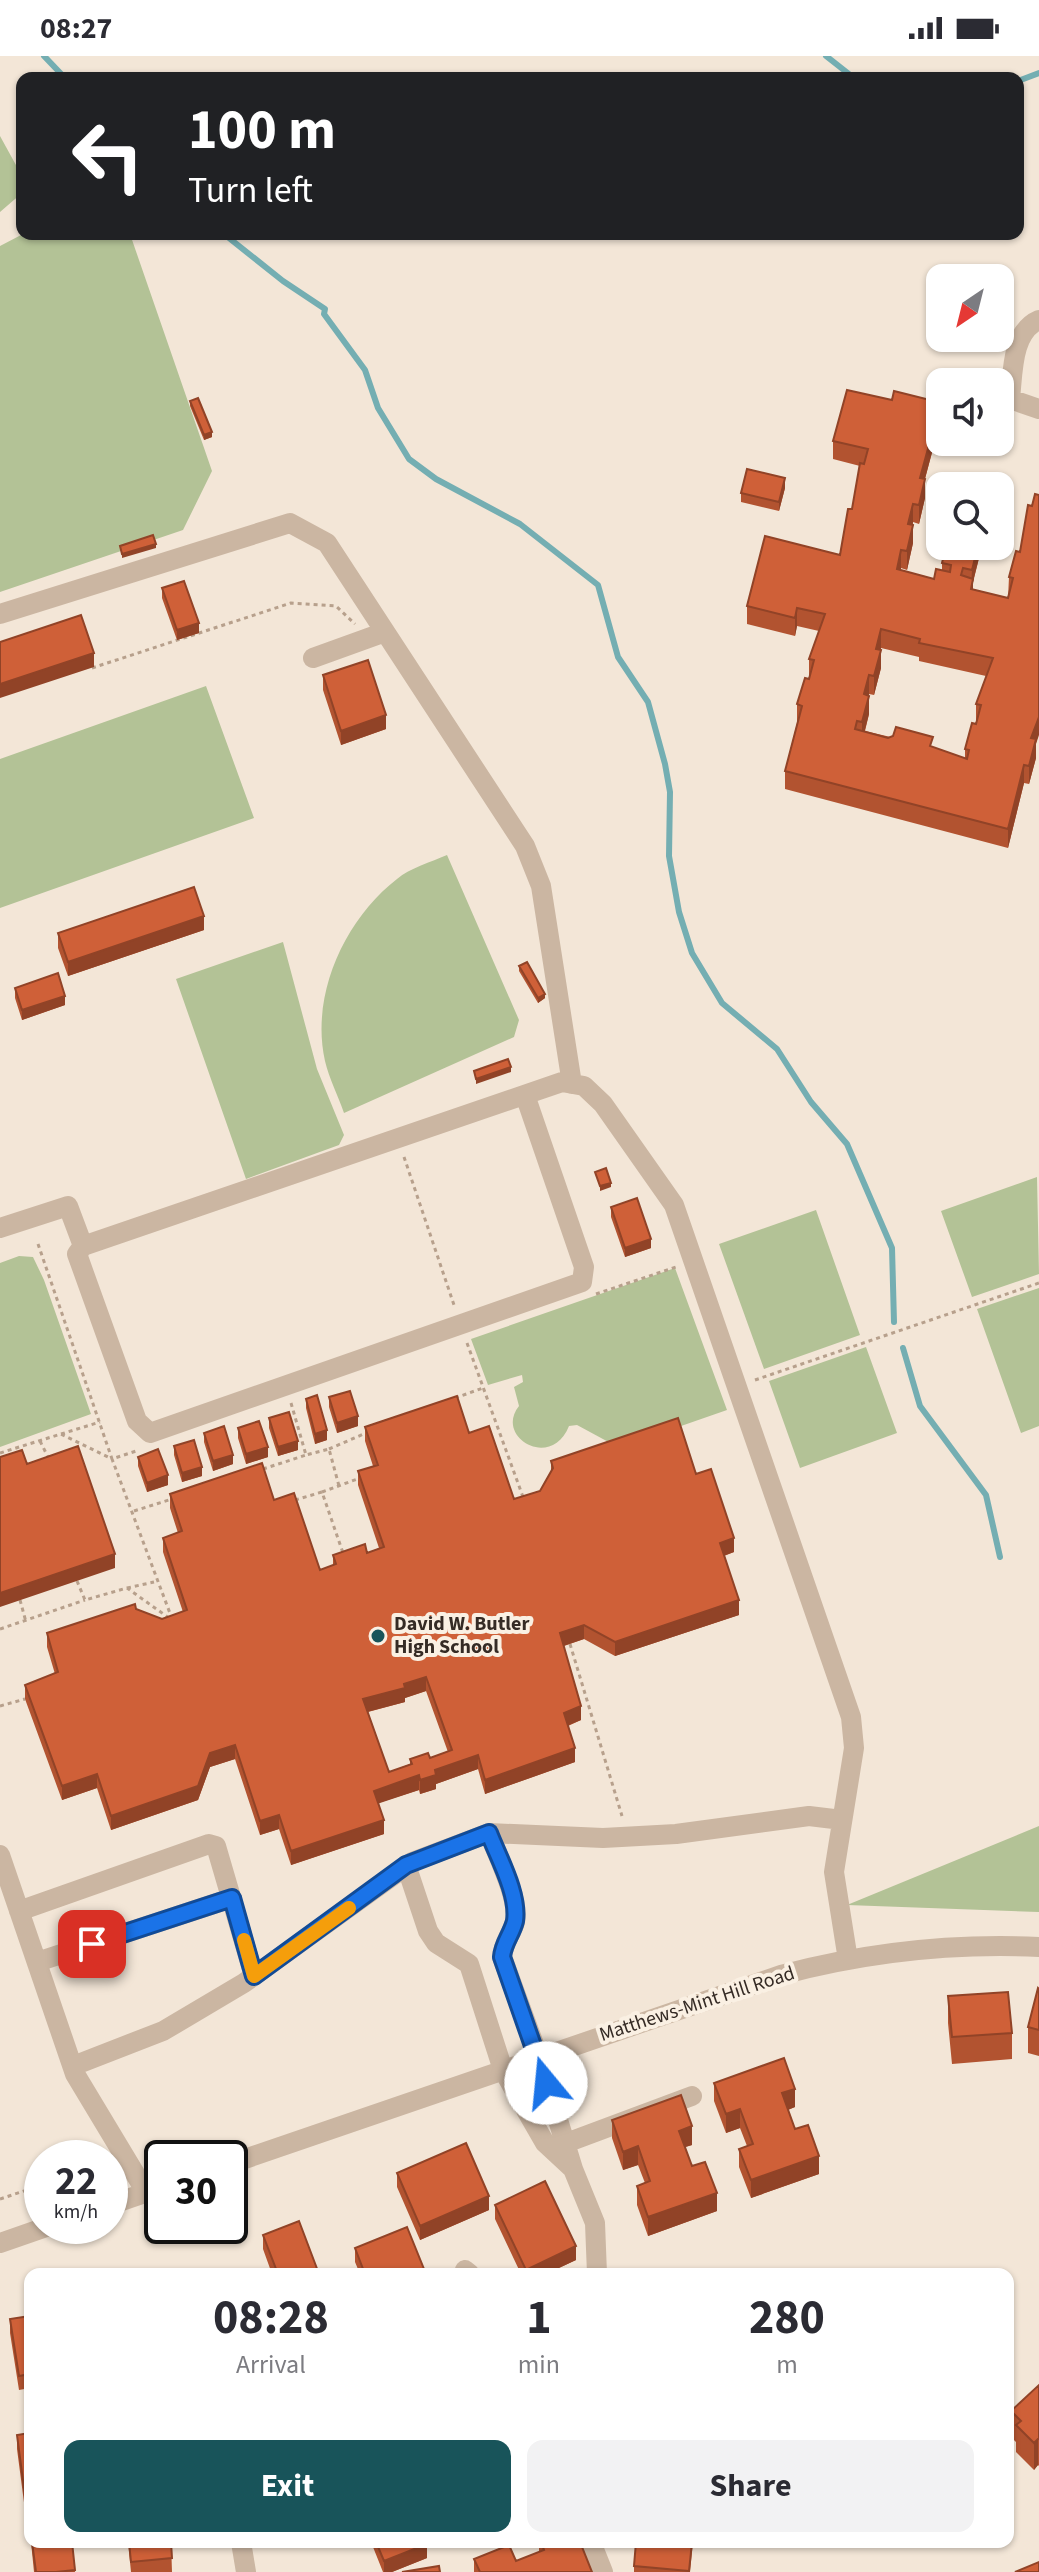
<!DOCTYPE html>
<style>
:root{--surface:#fff;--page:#f2f2f3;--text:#2b2b33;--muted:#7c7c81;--accent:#18545a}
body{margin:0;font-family:"Source Sans 3",sans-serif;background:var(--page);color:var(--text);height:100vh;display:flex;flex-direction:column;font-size:30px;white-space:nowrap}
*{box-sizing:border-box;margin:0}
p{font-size:26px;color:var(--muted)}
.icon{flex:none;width:44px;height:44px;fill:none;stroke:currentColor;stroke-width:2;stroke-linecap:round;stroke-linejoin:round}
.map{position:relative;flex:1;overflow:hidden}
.drawer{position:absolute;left:24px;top:2212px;width:990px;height:280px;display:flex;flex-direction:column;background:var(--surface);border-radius:16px;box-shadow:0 2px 6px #0004}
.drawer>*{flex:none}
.guide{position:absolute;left:16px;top:16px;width:1008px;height:168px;border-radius:16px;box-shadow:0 2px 6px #0004;background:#202124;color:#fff;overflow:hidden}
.needle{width:52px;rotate:215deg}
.fabs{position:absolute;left:926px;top:208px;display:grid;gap:16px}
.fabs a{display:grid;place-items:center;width:88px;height:88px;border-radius:16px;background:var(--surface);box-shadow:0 2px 6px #0004;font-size:40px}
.speed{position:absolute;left:24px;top:2084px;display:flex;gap:16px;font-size:40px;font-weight:700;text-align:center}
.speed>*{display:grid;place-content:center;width:104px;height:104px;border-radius:50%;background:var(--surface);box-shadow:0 2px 6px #0004;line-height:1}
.speed small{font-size:20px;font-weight:400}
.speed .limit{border:4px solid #111;border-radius:12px;background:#fff;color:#111}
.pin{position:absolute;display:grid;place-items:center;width:68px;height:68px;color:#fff;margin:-34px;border-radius:16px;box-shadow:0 4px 12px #0006}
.me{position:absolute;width:88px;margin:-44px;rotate:343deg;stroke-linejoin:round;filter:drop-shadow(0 0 6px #0008)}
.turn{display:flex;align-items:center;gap:28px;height:168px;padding:0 40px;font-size:36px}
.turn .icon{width:104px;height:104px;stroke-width:2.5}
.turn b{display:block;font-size:56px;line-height:68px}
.eta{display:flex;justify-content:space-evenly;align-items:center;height:136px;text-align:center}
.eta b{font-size:48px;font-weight:700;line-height:56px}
.primary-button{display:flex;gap:16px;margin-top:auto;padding:16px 40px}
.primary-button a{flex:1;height:92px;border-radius:16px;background:var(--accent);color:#fff;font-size:32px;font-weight:700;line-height:92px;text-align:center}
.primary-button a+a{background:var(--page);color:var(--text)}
.status{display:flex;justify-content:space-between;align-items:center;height:56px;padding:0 40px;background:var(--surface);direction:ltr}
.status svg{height:22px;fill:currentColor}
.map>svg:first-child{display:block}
</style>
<div class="status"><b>08:27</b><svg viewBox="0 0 49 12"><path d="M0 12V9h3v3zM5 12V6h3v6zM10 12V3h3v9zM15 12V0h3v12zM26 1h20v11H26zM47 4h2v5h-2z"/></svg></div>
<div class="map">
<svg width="1039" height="2516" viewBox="0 0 1039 2516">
<rect width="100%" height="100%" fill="#f3e6d7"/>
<path fill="#b3c296" d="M0,80L22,120V137L0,156Z
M23,178H130L212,415L183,474L0,536V190Z
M206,630L254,762L0,852V703Z
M447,799L519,964L514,981L344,1057C338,1040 329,1022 325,1005C310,939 345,863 397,823C410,812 431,806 447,799Z
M283,886L317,1013L344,1079L339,1089L246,1123L176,923Z
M1037,1121L1039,1218L972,1241L941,1155Z
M816,1154L860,1279L764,1313L719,1188Z
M19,1200L33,1201L44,1224L91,1358L0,1391V1207Z
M675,1212L727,1354L615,1393L614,1389L577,1369L569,1370C551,1415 494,1381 519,1350L514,1331L523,1326L522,1319L488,1329L471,1283Z
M1039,1232V1370L1021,1377L977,1253Z
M866,1291L897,1377L800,1412L769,1325Z
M1039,1770V1856L847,1849Z"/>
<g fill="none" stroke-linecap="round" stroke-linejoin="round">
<path stroke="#74aeb2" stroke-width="6" d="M44,0L65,22
M826,0L854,22
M1018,25L1039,17
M224,178L283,225L325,253L324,258L365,314L378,352L409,403L436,423L520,468L598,529L618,601L648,646L665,708L670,736L669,800L679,856L692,897L722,947L777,993L811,1046L847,1088L892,1192L894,1266
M903,1292L920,1350L986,1439L1000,1501"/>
<path stroke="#b7a08c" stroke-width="3" stroke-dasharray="4 4" stroke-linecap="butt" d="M92,612L291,547L336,550L355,568
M404,1101L454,1249
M38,1188L112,1403L139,1394
M596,1238L676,1211
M467,1287L523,1441
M755,1324L1039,1227
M455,1342L483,1332
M291,1347L306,1399L329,1393L339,1430
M61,1378L100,1366
M40,1385L49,1403
M329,1393L366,1377
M0,1397L61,1378L112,1403L171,1560
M263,1413L306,1399
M322,1436L360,1422
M295,1444L322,1436L343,1497
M134,1455L172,1443
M77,1525L85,1544L127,1532L169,1562
M127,1532L154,1526
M20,1544L26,1566
M0,1573L85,1544
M570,1588L622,1760
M0,1650L25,1643
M0,2143L42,2129"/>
<path stroke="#cbb6a2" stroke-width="20" d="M1039,264C1011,276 1013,318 1010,343L1039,353
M0,558L290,467L327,487L525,790L541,830L572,1028
M313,602L385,576
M0,1172L68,1150L83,1190L562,1026L584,1030L603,1048L674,1149L851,1661L854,1692L834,1816L848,1904
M83,1190L77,1198L137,1365L150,1377L582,1226L584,1211L525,1039
M0,1799L75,2018L146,2136
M406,1809L428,1875L436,1887L469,1908L503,2014L545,2087L573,2113L539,2002L502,1901C503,1887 511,1879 515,1866C520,1844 497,1799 489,1777
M19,1855L209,1788L216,1790L254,1920
M37,1906L232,1842
M73,2010L163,1975L244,1927L412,1806L489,1777L603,1782L676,1778L809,1760L842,1764
M566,2087L692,2040
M230,2108L781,1919C864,1897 953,1887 1039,1891
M573,2113L595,2167L597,2218
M110,2149L162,2131
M0,2187L49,2170
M465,2214L470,2218
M241,2486L246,2516
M591,2486L603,2516"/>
</g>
<path fill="#b25330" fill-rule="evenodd" d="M190,345L212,381L204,384L190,350Z
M930,354L938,374L925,423V442L919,468L913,466V487L907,514L901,512V514L934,523L942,514V507L979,490V502L973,526V533L1008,542L1009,521L1016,495L1036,688V702L1029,728L1024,727L1008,792L785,733V715L797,667V648L809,623V603L819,575L797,570L795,580L747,568V550L840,499L852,453L860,410L833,403V385ZM881,592L919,601V605L986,620L976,648V666L965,693V702L933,691L865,675L869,658V638L874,639L881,612Z
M785,432L779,455L741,446V437Z
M162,532L199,577L177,584L162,542Z
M323,619L386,673L341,689L323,634Z
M204,874L68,920L58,892V877Z
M519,910L545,942L538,947L519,915Z
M15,932L65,949L22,964L15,942Z
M611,1151L651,1192L625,1201L611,1161Z
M329,1341L358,1370L337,1377L329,1351Z
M306,1343L327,1384L315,1388L306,1352Z
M269,1362L298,1394L278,1400L269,1372Z
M365,1371L469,1377L514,1443L540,1435L551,1416V1405L696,1418L734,1496L724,1500L739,1559L615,1600L584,1583L564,1590L581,1664L568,1670L575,1706L485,1738L478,1713L436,1728V1733L420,1738L419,1734L378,1747L384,1778L291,1809L279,1773L260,1779L235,1703L210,1711L198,1744L111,1774L97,1732L62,1744L25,1643V1629L55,1618L47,1591V1577L136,1553L162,1563L183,1556L163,1496V1482L178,1477L170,1452V1438L274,1444L320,1514L333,1509V1499L367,1497L379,1492L358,1429V1415L373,1410L365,1385ZM426,1635L448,1696L430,1702L410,1703V1708L389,1716L368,1656L405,1646V1642Z
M238,1372L268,1401L246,1408L238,1382Z
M204,1377L233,1408L213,1415L204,1386Z
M174,1390L202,1420L182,1426L174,1399Z
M138,1401L168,1429L147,1436L138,1410Z
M1039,1933V2000L1028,1997V1971Z
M948,1940L1012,1977V2003L952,2008L948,1967Z
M714,2027L795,2051L788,2054L795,2073L819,2118L751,2142L739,2111V2093L747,2090L740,2072L726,2077L714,2045Z
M612,2064L692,2089L685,2091L692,2110L717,2155L648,2180L637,2149V2130L645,2127L638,2109L623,2114L612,2082Z
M397,2117L489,2154L420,2184L397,2131Z
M495,2149L576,2204L546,2218H521L495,2163Z
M263,2179L319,2218H272L263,2193Z
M355,2192L426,2218H360L355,2206Z
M30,2260V2332L19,2334L10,2277V2263Z
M1039,2329V2410L1038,2409L1034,2414L1016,2396V2386L1011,2381V2355Z
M30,2377V2453L25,2454L17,2393V2379Z
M31,2486H72L75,2516H34Z
M128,2486H171L172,2516H131Z
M371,2486H426L427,2502L392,2516H383Z
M539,2486H580L592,2516H474V2503L516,2505L539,2496Z
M693,2486L690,2516H634V2510Z"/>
<path fill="#914327" d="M938,356V374L920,441V422Z
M212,376V381L204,384V379Z
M785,422V432L779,455V446Z
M925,423V442L919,468V449Z
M913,448V466L908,486V468Z
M913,469V487L907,514V495Z
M156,488V492L122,502V498Z
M978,490H979V502L973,526V541L971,533L972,514Z
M901,494V512L897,531V513Z
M797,552V570L795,580V562Z
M199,567V577L177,584V574Z
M881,573V592L876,611V593Z
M881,594V612L874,639V620Z
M94,597V611L0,642V628Z
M869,619V638L864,657V638Z
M869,640V658L862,685V666Z
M386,659V673L341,689V675Z
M1039,661V679L1036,688V702L1029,728V710L1031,682Z
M1024,709V727L1008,792V773Z
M204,860V874L68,920V906Z
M545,938V942L538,947V942Z
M65,940V949L22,964V954Z
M511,1011V1016L476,1028V1023Z
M611,1127V1131L600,1135V1130Z
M651,1183V1192L625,1201V1192Z
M358,1360V1370L337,1377V1367Z
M327,1374V1384L315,1388V1378Z
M298,1385V1394L278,1400V1391Z
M268,1391V1401L246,1408V1398Z
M233,1399V1408L213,1415V1405Z
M202,1411V1420L182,1426V1417Z
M168,1419V1429L147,1436V1427Z
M734,1482V1496L720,1501V1487Z
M115,1498V1512L0,1551V1537Z
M739,1544V1559L615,1600V1586Z
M584,1569V1583L560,1591V1577Z
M426,1621V1635L405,1642V1646L363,1657V1643Z
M581,1650V1664L564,1671V1657Z
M235,1689V1703L210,1711L198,1744L111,1774V1760L210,1697Z
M575,1692V1706L485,1738V1724Z
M478,1699V1713L436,1728V1733L420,1738V1724L435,1714Z
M97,1718V1732L62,1744V1730Z
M419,1719V1734L374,1749V1735Z
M279,1759V1773L260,1779V1765Z
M384,1764V1778L291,1809V1795Z
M795,2033V2051L782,2056V2037Z
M740,2053V2072L726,2077V2058Z
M692,2070V2089L679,2093V2075Z
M638,2090V2109L623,2114V2096Z
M819,2100V2118L751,2142V2124Z
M717,2137V2155L648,2180V2161Z
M489,2140V2154L420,2184V2170Z
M576,2190V2204L546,2218H526V2214Z
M1038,2383V2409L1034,2414V2387Z
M427,2488V2502L392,2516H384V2505Z"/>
<path fill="#cf6038" stroke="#914327" stroke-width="2" fill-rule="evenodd" d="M847,334L892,344L894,335L930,344L928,353L938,356L920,422L925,423L919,449L913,448L908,468L913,469L907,495L901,494L897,513L934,523L936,513L950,516L951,509L942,507L946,490H978L972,514L963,512L961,519L973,523L971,533L1008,542L1013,522L1009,521L1016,495L1020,496L1028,449L1032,450L1035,438L1039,439V661L1031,682L1036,683L1029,710L1024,709L1008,773L785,715L802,650L797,648L805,622L809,623L814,604L809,603L825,558L797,552L795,562L747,550L765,480L840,499L848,453H852L860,407L864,408L868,393L833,385ZM881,573L920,583L919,587L993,602L976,648L981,649L976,668L972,667L965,693L969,694L967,703L930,690L933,681L896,671L893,680L888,682L855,673L857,665L862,666L869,640L864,638L869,619L874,620L881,594L876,593Z
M198,342L212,376L204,379L190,345Z
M747,413L785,422L779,446L741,437Z
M153,479L156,488L122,498L120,490Z
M184,525L199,567L177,574L162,532Z
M81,559L94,597L0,628V586Z
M368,604L386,659L341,675L323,619Z
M194,831L204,860L68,906L58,877Z
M527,906L545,938L538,942L519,910Z
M58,917L65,940L22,954L15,932Z
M508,1003L511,1011L476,1023L474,1015Z
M606,1112L611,1127L600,1130L595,1116Z
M637,1142L651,1183L625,1192L611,1151Z
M350,1335L358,1360L337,1367L329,1341Z
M317,1339L327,1374L315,1378L306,1343Z
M457,1340L469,1377L489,1370L514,1443L540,1435L553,1412L551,1405L678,1362L696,1418L711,1413L734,1482L720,1487L739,1544L615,1586L584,1569L560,1577L581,1650L564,1657L575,1692L485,1724L478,1699L435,1714L436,1719L420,1724L419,1719L374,1735L384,1764L291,1795L279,1759L260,1765L235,1689L210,1697L198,1730L111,1760L97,1718L62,1730L25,1629L58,1616L47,1577L135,1548L136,1553L162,1563L187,1554L163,1482L182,1475L170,1438L262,1407L274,1444L294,1437L320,1514L336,1508L333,1499L365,1488L367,1497L384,1491L358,1415L378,1409L365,1371ZM426,1621L452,1694L430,1702L428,1697L410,1703L412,1708L389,1716L363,1643L405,1632L404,1628Z
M289,1356L298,1385L278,1391L269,1362Z
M259,1365L268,1391L246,1398L238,1372Z
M224,1370L233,1399L213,1405L204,1377Z
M194,1384L202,1411L182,1417L174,1390Z
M78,1390L115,1498L0,1537V1401L22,1394L27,1408Z
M158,1393L168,1419L147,1427L138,1401Z
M1038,1932L1039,1933V1974L1028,1971Z
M1008,1936L1012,1977L952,1981L948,1940Z
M784,2002L795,2033L782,2037L795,2073L808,2069L819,2100L751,2124L739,2093L753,2088L740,2053L726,2058L714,2027Z
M681,2039L692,2070L679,2075L692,2110L705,2106L717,2137L648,2161L637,2130L650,2125L638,2090L623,2096L612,2064Z
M466,2087L489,2140L420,2170L397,2117Z
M545,2125L576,2190L526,2214L495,2149Z
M299,2165L319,2218H278L263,2179Z
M407,2171L426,2218H365L355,2192Z
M30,2260V2318L19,2320L10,2263Z
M1039,2329V2383H1038L1034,2387L1016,2369L1021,2365L1011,2355Z
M30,2377V2439L25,2440L17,2379Z
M32,2486H72L75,2514L56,2516H36Z
M129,2486H171L172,2502L131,2506Z
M376,2486H426L427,2488L384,2505Z
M541,2486H580L592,2516H480L474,2503L509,2489L516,2505L544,2494Z
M636,2486H692L689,2515L634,2510Z
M1039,2506V2516H1015Z
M439,2510L440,2516H402Z"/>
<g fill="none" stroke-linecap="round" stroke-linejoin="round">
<defs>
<path id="route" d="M92,1888L232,1842L254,1920L406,1809L489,1777C498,1801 519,1838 515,1865C512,1878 503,1887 502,1901L546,2027"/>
</defs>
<use href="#route" stroke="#114b97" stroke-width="20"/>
<use href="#route" stroke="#1a73e8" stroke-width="14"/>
<path stroke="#f59e0b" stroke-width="14" d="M244,1884L254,1920L349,1852"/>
</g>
<circle fill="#18545a" stroke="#faf0e3" stroke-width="3" cx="378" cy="1580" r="8"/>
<g text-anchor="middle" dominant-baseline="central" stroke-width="8" stroke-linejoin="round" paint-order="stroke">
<g font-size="20" font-weight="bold" fill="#352b25" stroke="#faf0e3" text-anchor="start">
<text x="394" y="1568">David W. Butler<tspan x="394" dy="23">High School</tspan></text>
</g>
<g font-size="20" fill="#352b25" stroke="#faf0e3">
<text transform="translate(697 1948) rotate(-18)">Matthews-Mint Hill Road</text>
</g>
</g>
</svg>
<div class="fabs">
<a><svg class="needle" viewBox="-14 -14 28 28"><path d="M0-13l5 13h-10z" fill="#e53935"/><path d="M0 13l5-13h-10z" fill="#7c7c81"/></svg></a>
<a><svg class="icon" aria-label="sound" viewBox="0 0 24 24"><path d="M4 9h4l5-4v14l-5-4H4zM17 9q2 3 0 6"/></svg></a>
<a><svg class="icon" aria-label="search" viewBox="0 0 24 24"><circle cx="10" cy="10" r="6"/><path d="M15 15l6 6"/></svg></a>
</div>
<div class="speed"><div>22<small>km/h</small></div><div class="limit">30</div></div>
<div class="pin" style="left:92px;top:1888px;background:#d93025"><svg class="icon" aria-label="arrive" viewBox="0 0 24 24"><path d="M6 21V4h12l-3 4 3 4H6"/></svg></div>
<svg class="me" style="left:546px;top:2027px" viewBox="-20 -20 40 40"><circle r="19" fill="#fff"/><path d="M0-13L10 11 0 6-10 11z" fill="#1a73e8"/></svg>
<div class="guide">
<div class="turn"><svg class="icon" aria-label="left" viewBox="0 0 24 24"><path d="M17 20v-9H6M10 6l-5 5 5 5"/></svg><div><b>100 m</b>Turn left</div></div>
</div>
<section class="drawer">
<div class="eta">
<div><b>08:28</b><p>Arrival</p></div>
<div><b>1</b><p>min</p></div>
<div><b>280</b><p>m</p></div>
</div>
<div class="primary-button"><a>Exit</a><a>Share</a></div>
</section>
</div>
